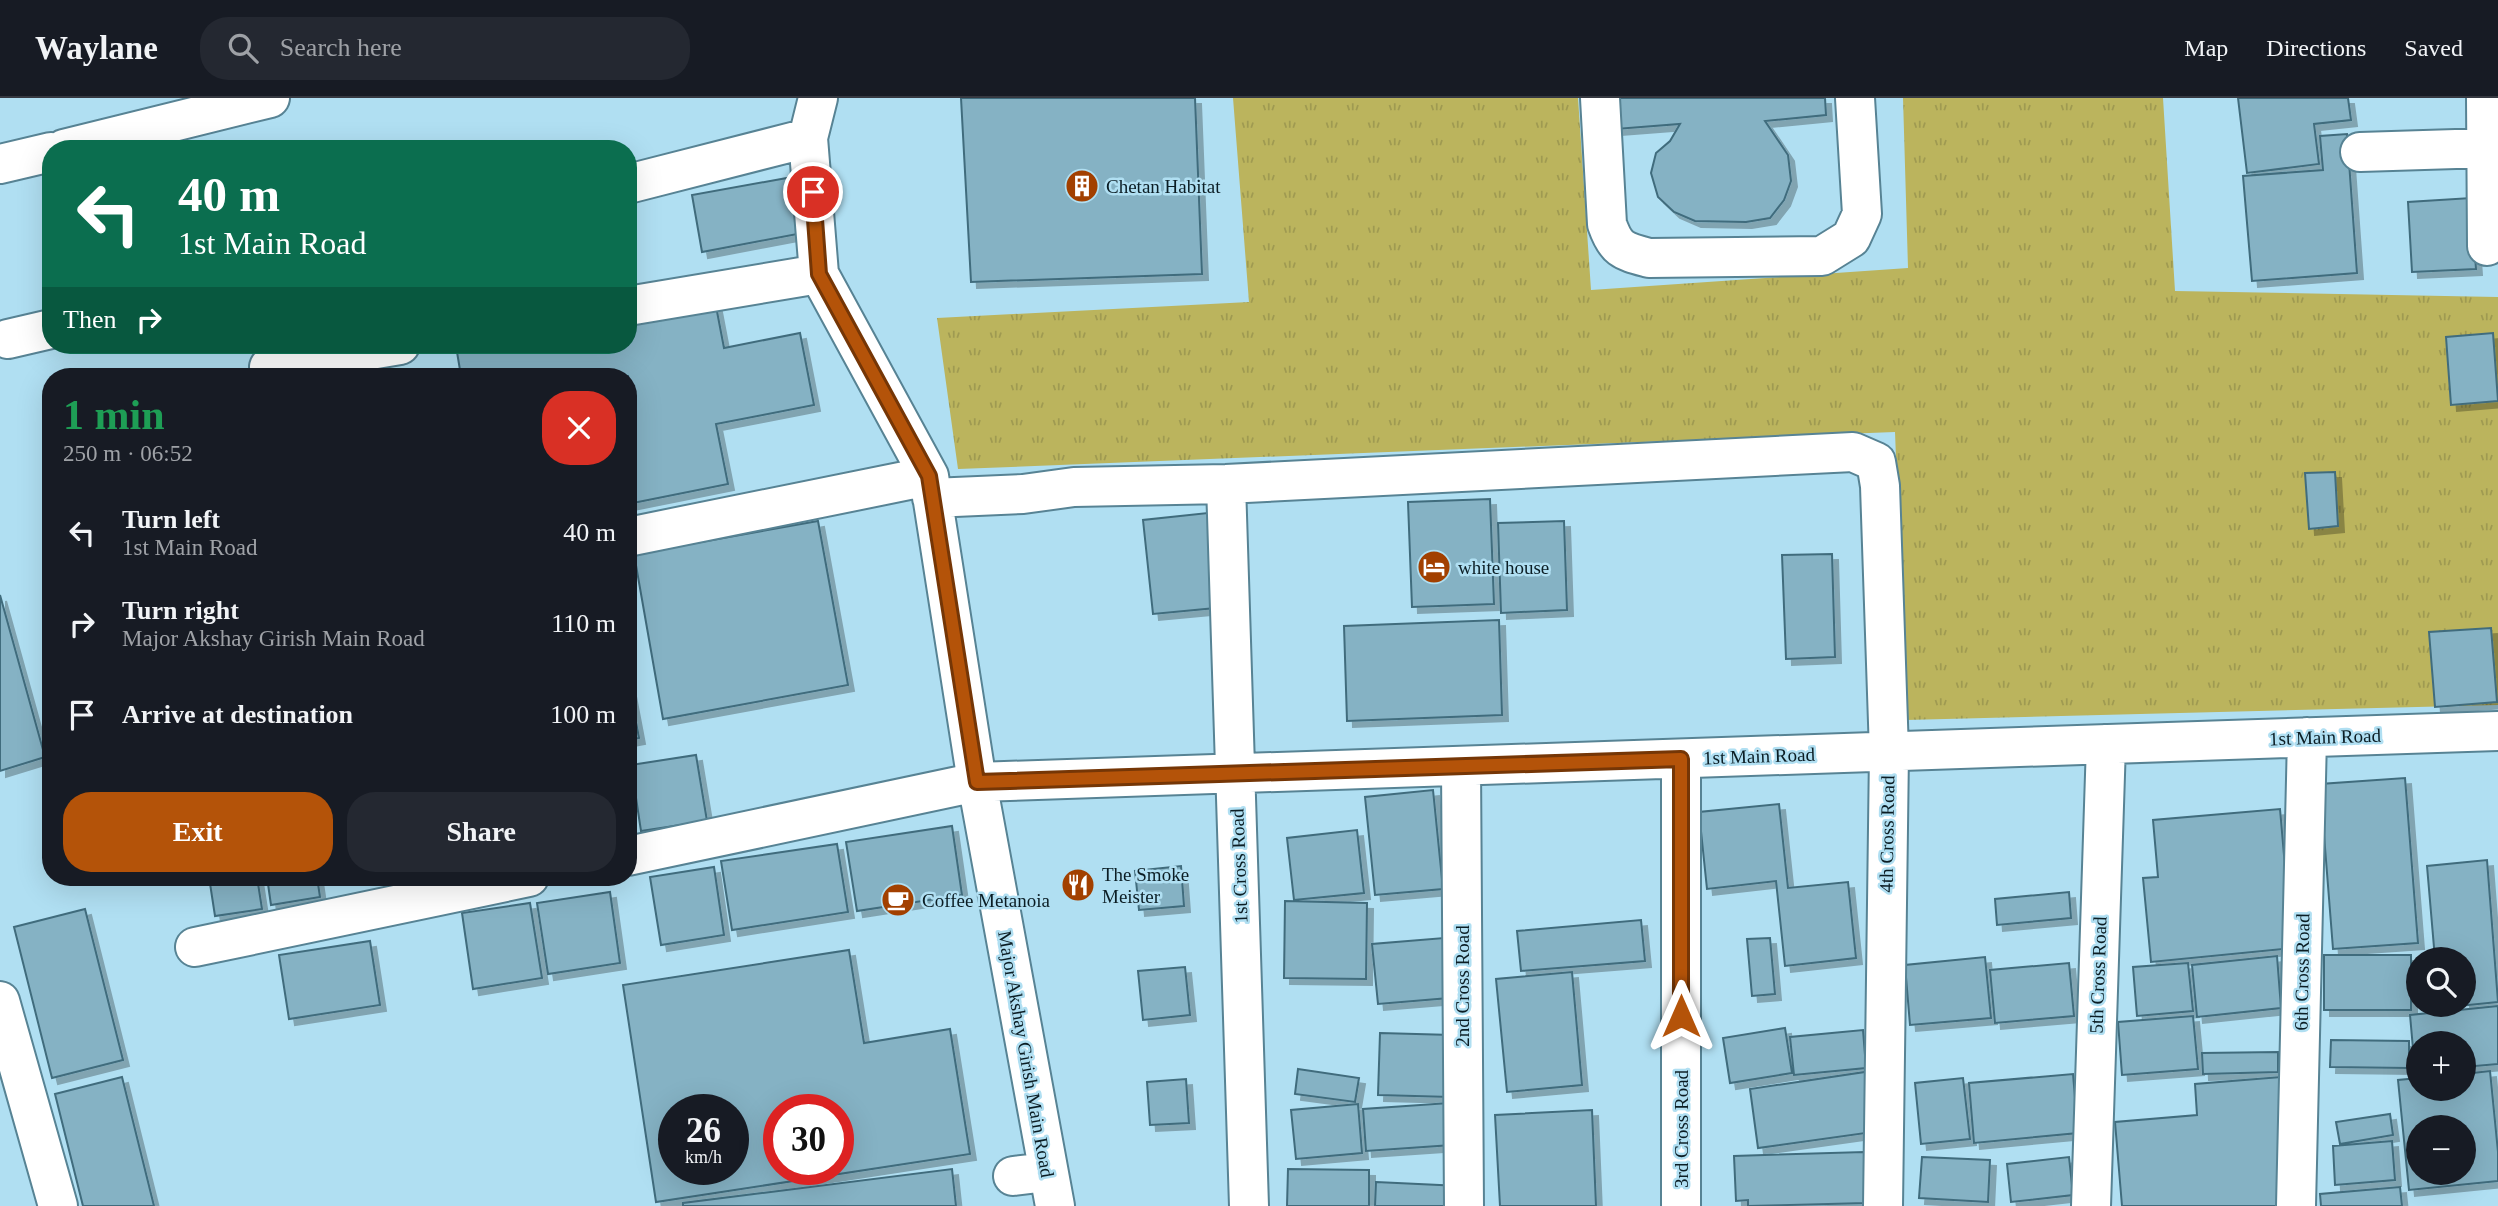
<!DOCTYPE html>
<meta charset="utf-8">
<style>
:root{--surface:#171b24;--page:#242831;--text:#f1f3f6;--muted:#9ea1a6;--line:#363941;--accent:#b45309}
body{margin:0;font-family:"Times New Roman",serif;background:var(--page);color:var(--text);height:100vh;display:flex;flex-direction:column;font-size:26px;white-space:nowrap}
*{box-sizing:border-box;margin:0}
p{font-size:23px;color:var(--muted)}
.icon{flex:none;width:38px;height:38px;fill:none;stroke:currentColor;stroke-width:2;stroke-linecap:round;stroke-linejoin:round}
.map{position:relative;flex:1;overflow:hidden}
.panel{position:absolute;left:42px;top:270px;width:595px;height:518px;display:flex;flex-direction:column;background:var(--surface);border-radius:28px;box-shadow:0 7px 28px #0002}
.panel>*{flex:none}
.top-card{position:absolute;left:42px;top:42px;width:595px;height:214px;border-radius:28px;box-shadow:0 7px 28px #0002;background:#0b6e4f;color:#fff;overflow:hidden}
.buttons{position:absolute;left:2406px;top:849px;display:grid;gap:14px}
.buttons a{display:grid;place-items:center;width:70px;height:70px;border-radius:50%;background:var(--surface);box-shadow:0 7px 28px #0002;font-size:35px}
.speed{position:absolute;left:658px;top:996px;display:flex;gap:14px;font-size:35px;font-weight:700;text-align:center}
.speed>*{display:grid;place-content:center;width:91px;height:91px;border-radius:50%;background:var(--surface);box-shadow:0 7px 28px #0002;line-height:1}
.speed small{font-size:18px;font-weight:400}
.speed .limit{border:10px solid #d22;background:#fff;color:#111}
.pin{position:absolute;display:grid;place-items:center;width:60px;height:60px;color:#fff;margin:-30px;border:4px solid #fff;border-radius:50%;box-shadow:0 2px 7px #0007}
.me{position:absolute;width:77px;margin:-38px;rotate:0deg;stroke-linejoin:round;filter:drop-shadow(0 0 5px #0008)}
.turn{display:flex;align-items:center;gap:24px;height:147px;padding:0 21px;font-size:32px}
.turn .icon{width:91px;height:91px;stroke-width:2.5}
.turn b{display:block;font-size:49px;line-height:60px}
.then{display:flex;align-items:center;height:66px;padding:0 21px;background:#0003;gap:14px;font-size:26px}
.round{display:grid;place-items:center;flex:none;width:74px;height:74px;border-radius:28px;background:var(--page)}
.overview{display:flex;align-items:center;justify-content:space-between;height:119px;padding:0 21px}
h1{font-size:42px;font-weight:700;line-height:52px;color:#1e9e55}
.action{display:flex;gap:14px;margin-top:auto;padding:14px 21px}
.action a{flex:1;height:80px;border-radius:28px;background:var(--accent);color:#fff;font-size:28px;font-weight:700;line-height:80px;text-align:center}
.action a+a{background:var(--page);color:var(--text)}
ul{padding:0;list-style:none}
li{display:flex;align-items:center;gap:21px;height:91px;padding:0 21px}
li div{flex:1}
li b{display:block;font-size:26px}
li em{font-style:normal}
header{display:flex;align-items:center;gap:42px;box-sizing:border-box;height:98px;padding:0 35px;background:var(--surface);border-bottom:2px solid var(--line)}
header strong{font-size:33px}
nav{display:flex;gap:38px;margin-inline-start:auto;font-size:24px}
.search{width:490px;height:63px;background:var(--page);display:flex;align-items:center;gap:18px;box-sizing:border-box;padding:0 24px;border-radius:28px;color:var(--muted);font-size:26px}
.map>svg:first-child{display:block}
</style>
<header>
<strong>Waylane</strong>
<div class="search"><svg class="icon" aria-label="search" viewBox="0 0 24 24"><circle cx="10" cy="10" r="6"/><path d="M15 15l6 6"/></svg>Search here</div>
<nav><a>Map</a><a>Directions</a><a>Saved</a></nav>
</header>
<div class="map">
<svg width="2498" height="1108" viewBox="0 0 2498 1108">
<defs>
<pattern id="grass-tufts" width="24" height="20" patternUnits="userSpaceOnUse" patternTransform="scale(1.75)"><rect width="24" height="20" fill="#bbb45d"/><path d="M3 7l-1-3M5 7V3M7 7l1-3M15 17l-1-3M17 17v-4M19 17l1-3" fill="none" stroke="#9f9a51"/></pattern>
<filter id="shadow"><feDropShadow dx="6" dy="6" stdDeviation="0" flood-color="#0004"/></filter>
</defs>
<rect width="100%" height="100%" fill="#b0dff2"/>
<path fill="url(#grass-tufts)" d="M1233,0H1578L1591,192L1908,170L1903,0H2163L2175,193L2498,199V607L1906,622L1895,334L958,371L937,220L1249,204Z"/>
<path fill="#85b2c4" stroke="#416c7d" stroke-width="2" fill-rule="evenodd" filter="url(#shadow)" d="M961,0H1195L1202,176L971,184Z
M1614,0H1825L1826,17L1765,23L1788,57L1791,83L1784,102L1770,120L1746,124L1695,123L1674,114L1658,99L1651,75L1656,55L1670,43L1680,26L1616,31Z
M2238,0H2348L2351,22L2314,26L2319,66L2247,75Z
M2347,36L2357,175L2252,183L2243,78L2323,72L2320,38Z
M798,78L808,134L702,154L692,97Z
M2471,100L2476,171L2412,174L2408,104Z
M715,203L724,250L800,235L814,307L716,326L728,386L628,406V278H461L457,254L492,247H628V220Z
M2493,235L2498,303L2451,307L2446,239Z
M2335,374L2338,428L2309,431L2305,375Z
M1490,401L1494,506L1412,509L1408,404Z
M1217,414L1226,509L1153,516L1143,422Z
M818,423L848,587L663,621L634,456Z
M1564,423L1567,512L1501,515L1498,425Z
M1832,456L1835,559L1786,561L1782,457Z
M0,497L45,659L0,673Z
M1499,522L1502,617L1347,623L1344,528Z
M2491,530L2497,604L2435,609L2429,534Z
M628,582L639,640L628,642Z
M696,657L707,723L641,733L631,667Z
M2405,680L2418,845L2333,851L2320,686Z
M1433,692L1443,791L1375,797L1365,699Z
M1779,706L1788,790L1848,784L1856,860L1785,868L1776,783L1707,791L1699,714Z
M2280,711L2292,850L2151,864L2143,780L2158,779L2153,722Z
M952,728L962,797L857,813L846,744Z
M1357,732L1364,795L1294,802L1287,740Z
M837,746L848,814L732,832L721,763Z
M2487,762L2498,904L2439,910V906H2464V861H2435L2427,768Z
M1181,768L1184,808L1139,812L1135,773Z
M714,769L724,837L661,847L650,779Z
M209,779H257L262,811L215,818Z
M267,779H317L320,799L271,807Z
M610,794L620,865L548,876L537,805Z
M2069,794L2071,820L1997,827L1995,801Z
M1285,803L1367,805L1366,881L1284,880Z
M530,805L542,880L473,891L462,815Z
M85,811L123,962L52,980L14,829Z
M1641,822L1645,863L1521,873L1517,833Z
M1444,840L1449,900L1378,906L1372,846Z
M1770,840L1775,896L1752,898L1747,841Z
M370,843L380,907L289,921L279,857Z
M849,852L864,945L950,931L970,1056L656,1104L623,887ZM674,1012H733V1071H674ZM779,1012H838V1071H779Z
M2324,857H2411V912H2324Z
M2277,858L2281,910L2197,919L2192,867Z
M1985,859L1991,920L1910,927L1905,867Z
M2069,865L2074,918L1995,925L1990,872Z
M2188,865L2193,913L2137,918L2133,869Z
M1185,869L1190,917L1143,922L1138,873Z
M1572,874L1582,987L1507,994L1496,881Z
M2498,908V966L2464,969V945H2418V973H2415L2410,917Z
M2193,918L2198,971L2122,977L2118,924Z
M1785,930L1792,975L1730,985L1723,940Z
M1863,932L1866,970L1794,977L1790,939Z
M1380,935L1452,937L1451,999L1378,997Z
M2331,942L2409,943V970L2330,969Z
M2278,954V974L2203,976L2202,955Z
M1298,971L1359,980L1355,1004L1295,996Z
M2490,973L2498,1054V1083L2409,1092L2398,982L2418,980V990H2464V976ZM2418,1029H2464V1074H2418Z
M1865,974L1873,1034L1758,1050L1750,991Z
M2073,976L2078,1035L1974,1045L1969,985Z
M122,979L154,1108H83L55,996Z
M2281,979L2291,1108H2122L2115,1024L2197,1017L2195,986Z
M1963,980L1970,1041L1921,1046L1915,985Z
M1186,981L1189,1025L1150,1027L1147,984Z
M1449,1005L1452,1047L1366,1053L1363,1011Z
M1358,1006L1362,1055L1296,1061L1291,1012Z
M1592,1012L1596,1108H1500L1495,1017Z
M2390,1016L2393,1037L2340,1046L2336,1024Z
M2392,1043L2395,1082L2335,1087L2333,1048Z
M1864,1054L1866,1105L1748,1108V1102L1736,1103L1734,1058Z
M1922,1059L1990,1062L1988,1104L1919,1100Z
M2069,1059L2073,1097L2011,1104L2007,1066Z
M952,1071L956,1108H683V1105Z
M1288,1071L1369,1072V1108H1287Z
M1376,1084L1460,1088L1459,1108H1375Z
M2400,1089L2402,1108H2321L2320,1096Z"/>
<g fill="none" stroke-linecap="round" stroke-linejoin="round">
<defs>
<path id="minor" d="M818,0L808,40L819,176L929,378L977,684L1055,1108
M1600,0L1607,126C1616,152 1623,153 1649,160L1822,158L1851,140L1862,116L1855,0
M2486,0L2487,148
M64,51L270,0
M2360,54L2488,50
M0,66L51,54
M628,86L808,40
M628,208L819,176
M8,241L51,231
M269,269L400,247
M1226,386L1249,1108
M932,400L1023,396L1074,389L1226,386L1853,354L1876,364L1880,388L1889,654L1883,1108
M628,439L929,378
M1681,661V1108
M1461,668L1464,1108
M628,758L977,684L2498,633
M195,849L529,779
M0,903L58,1108
M1013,1078L1047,1074
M2091,1108L2106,646
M2296,1108L2307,639"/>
</defs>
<use href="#minor" stroke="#578394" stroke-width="42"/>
<use href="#minor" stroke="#fff" stroke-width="38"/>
</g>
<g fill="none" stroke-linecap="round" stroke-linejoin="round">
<defs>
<path id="route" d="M813,94L819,176L929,378L977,684L1681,661V918"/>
</defs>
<use href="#route" stroke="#753606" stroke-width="18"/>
<use href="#route" stroke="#b45309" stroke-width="12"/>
</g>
<defs>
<symbol id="building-disc" viewBox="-11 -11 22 22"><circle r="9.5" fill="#a24000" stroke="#b0dff2"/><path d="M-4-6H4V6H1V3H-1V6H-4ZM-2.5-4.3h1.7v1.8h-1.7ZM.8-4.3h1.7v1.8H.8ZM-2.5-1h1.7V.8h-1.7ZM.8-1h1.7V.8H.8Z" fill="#fff"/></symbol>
<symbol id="hotel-disc" viewBox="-11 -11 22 22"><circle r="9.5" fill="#a24000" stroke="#b0dff2"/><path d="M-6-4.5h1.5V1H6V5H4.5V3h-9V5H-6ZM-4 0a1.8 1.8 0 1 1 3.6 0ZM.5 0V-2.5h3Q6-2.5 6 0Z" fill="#fff"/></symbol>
<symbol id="restaurant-disc" viewBox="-11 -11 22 22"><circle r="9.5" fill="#a24000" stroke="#b0dff2"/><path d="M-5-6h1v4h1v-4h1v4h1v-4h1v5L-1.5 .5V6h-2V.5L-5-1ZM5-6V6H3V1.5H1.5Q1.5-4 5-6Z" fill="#fff"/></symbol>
<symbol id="cafe-disc" viewBox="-11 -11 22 22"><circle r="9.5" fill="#a24000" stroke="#b0dff2"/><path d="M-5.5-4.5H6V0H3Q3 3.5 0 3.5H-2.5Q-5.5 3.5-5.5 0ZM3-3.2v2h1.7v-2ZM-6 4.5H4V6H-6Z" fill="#fff"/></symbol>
</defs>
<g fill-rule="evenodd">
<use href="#building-disc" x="1063" y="69" width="38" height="38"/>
<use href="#hotel-disc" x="1415" y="450" width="38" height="38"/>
<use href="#restaurant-disc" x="1059" y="768" width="38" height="38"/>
<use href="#cafe-disc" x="879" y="783" width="38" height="38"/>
</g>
<g text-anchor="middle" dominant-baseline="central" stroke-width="5" stroke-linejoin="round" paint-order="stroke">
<g font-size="19" fill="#0b1d24" stroke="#b0dff2" text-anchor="start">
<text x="1106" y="88">Chetan Habitat</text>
<text x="1458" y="469">white house</text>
<text x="1102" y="776">The Smoke<tspan x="1102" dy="22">Meister</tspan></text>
<text x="922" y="802">Coffee Metanoia</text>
</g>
<g font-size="19" fill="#0b1d24" stroke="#b0dff2">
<text transform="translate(2325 639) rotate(-2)">1st Main Road</text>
<text transform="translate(1759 658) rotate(-2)">1st Main Road</text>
<text transform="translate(1887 736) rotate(-89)">4th Cross Road</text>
<text transform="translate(1239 768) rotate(-92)">1st Cross Road</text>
<text transform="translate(2302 874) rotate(-89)">6th Cross Road</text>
<text transform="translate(2098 877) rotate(-88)">5th Cross Road</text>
<text transform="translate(1462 888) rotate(-90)">2nd Cross Road</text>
<text transform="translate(1026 956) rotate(80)">Major Akshay Girish Main Road</text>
<text transform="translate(1681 1031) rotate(-90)">3rd Cross Road</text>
</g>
</g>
</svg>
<div class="buttons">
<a><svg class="icon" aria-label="search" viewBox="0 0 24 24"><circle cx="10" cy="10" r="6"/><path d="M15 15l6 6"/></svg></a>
<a>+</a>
<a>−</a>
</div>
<div class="speed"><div>26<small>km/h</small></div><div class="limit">30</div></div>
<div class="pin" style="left:813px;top:94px;background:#d93025"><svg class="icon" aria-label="arrive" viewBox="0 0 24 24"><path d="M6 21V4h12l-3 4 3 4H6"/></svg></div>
<svg class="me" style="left:1681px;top:918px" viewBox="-20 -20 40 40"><path d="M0-17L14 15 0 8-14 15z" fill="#b45309" stroke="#fff" stroke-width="4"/></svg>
<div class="top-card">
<div class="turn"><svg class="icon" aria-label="left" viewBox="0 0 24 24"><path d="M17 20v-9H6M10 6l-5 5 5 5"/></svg><div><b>40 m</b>1st Main Road</div></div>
<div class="then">Then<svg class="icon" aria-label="right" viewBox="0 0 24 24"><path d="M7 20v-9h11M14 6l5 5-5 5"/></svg></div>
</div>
<section class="panel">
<div class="overview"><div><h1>1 min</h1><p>250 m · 06:52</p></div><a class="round" style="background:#d93025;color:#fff"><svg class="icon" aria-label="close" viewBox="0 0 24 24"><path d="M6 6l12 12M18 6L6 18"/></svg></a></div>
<ul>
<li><svg class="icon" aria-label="left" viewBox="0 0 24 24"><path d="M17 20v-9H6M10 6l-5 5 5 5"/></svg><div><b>Turn left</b><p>1st Main Road</p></div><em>40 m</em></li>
<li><svg class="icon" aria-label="right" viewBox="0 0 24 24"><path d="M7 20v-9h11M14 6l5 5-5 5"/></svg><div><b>Turn right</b><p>Major Akshay Girish Main Road</p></div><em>110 m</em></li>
<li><svg class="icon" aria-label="arrive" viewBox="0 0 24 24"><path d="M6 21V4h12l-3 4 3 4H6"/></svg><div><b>Arrive at destination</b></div><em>100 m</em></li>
</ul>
<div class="action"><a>Exit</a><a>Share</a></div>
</section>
</div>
